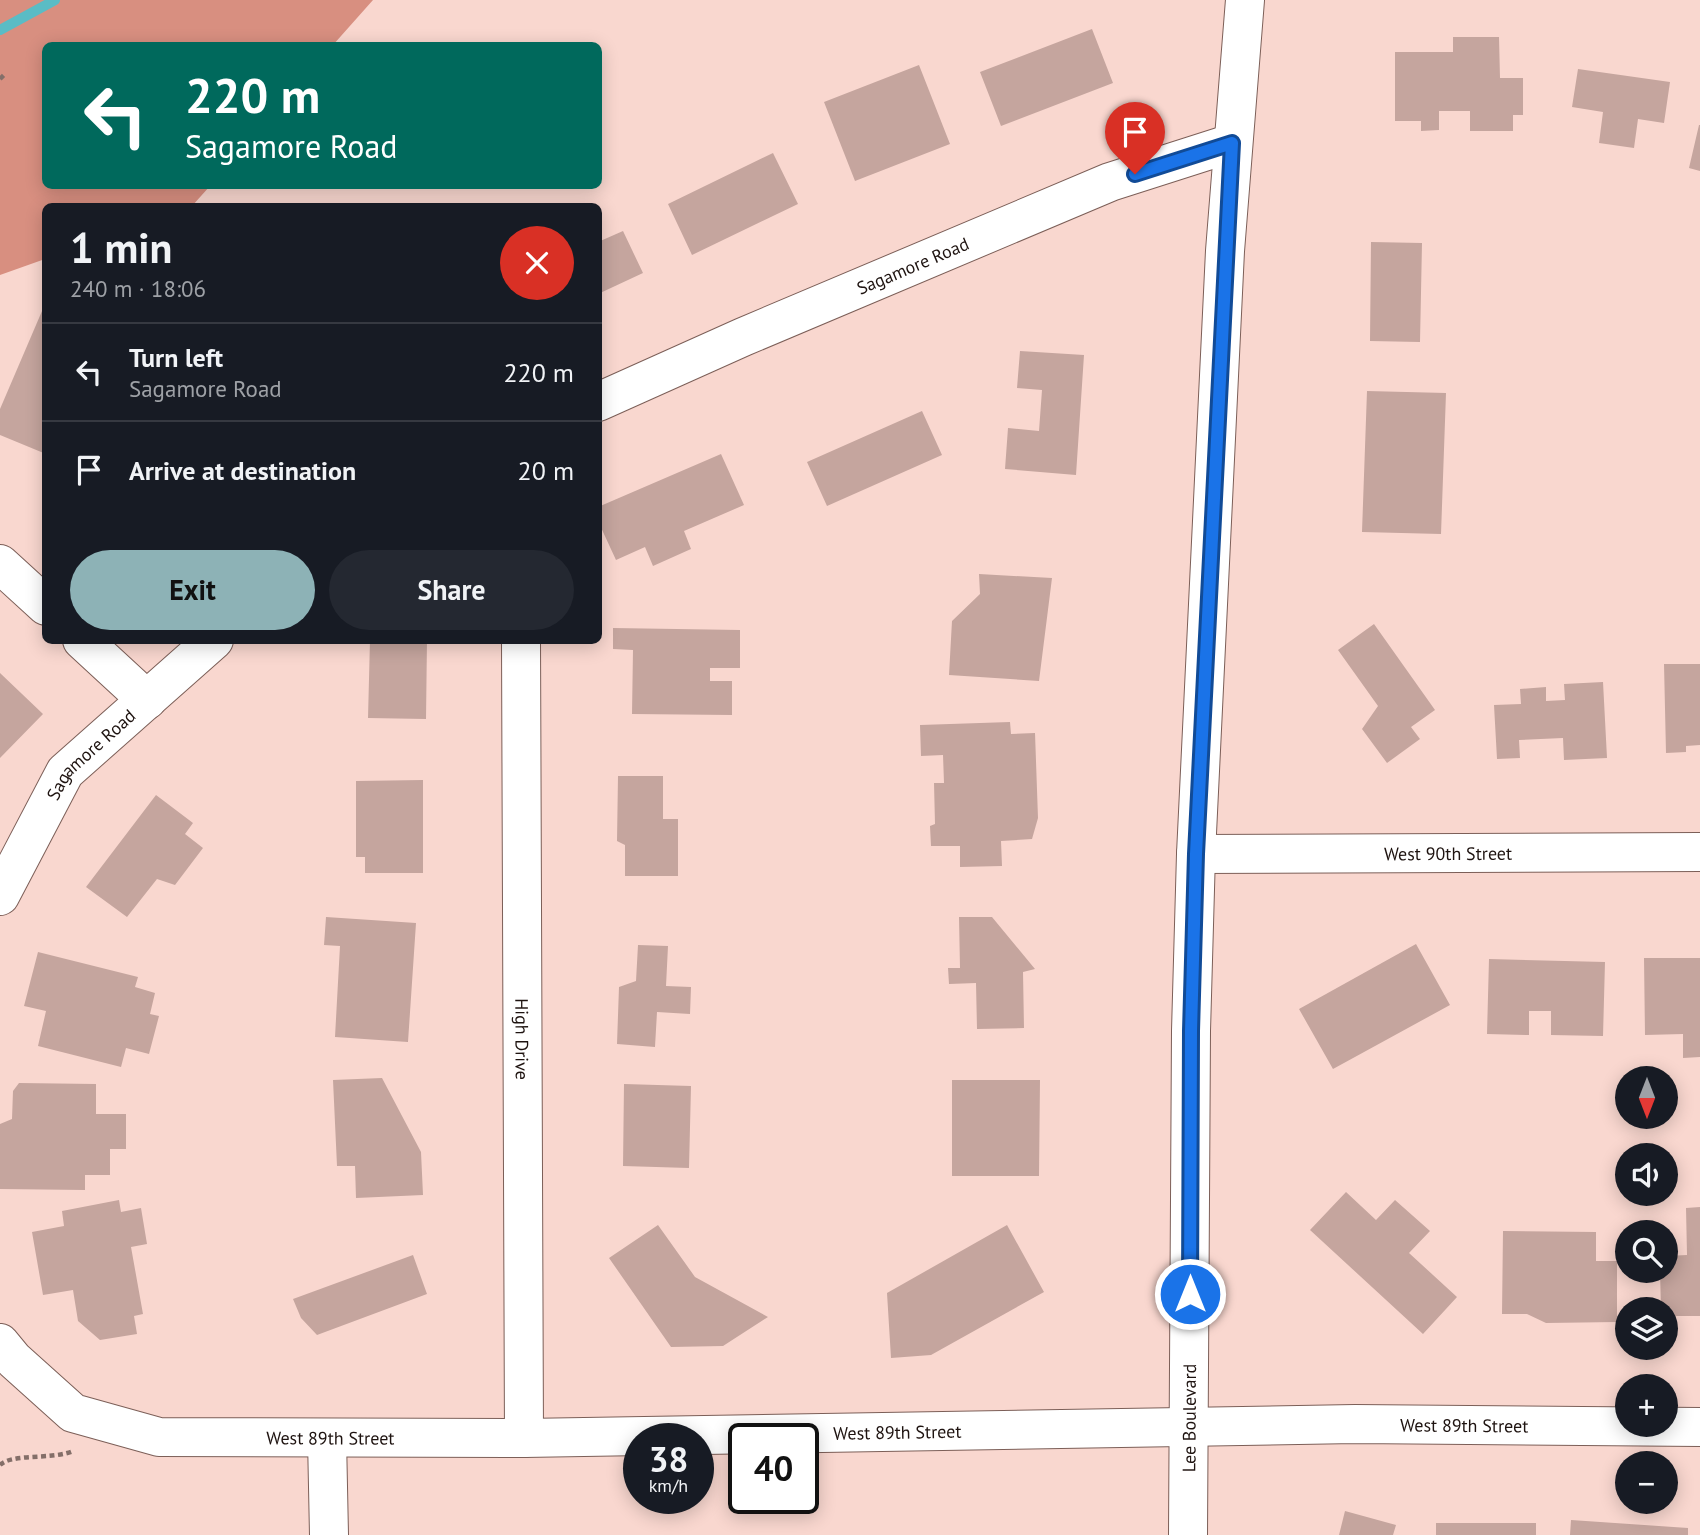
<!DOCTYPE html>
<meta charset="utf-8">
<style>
:root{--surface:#171b24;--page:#242831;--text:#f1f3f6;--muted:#9ea1a6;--line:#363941;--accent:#8db2b6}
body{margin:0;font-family:"PT Sans",sans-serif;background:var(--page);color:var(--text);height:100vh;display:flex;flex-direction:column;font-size:26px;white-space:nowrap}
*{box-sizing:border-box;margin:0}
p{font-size:23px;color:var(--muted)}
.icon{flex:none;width:38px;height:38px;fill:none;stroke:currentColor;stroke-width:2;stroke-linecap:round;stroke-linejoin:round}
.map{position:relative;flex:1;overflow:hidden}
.drawer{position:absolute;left:42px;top:203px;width:560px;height:441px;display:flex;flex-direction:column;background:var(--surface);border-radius:10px;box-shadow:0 4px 18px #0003}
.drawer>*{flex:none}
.top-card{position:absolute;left:42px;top:42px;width:560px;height:147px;border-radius:10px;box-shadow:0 4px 18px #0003;background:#00695c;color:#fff;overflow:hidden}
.needle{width:46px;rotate:180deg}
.fabs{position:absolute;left:1615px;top:1066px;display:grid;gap:14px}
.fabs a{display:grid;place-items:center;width:63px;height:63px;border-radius:50%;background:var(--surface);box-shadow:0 4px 18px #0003;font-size:35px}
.speed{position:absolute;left:623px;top:1423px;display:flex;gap:14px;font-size:35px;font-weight:700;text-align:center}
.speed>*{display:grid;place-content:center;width:91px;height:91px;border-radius:50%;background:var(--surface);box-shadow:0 4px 18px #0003;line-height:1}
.speed small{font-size:18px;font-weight:400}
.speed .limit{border:4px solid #111;border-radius:10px;background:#fff;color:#111}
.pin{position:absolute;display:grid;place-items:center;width:60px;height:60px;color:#fff;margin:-72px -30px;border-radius:50% 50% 50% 0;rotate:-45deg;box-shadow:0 0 7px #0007}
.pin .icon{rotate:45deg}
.me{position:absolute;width:77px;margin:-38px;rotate:0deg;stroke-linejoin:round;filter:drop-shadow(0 0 5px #0008)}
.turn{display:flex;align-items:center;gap:24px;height:147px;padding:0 28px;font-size:32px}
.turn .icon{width:91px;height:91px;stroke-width:2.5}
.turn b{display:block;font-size:49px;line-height:60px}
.round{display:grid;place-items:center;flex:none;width:74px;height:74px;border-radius:37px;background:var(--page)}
.overview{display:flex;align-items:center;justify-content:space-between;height:119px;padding:0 28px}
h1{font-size:42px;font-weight:700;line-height:52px}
.action{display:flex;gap:14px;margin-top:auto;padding:14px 28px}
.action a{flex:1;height:80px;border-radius:42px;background:var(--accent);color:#111;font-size:28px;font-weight:700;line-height:80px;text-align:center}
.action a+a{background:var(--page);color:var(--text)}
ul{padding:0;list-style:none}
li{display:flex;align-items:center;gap:21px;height:98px;padding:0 28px;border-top:2px solid var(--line)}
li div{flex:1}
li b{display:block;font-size:26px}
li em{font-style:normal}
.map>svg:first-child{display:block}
</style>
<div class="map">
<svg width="1700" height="1535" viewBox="0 0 1700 1535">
<rect width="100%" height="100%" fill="#f9d7cf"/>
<path fill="#d88f80" d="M0,0H373L333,45L46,46V186H210L192,206H46L45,259L0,275Z"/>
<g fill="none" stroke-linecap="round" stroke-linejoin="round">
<path stroke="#5abcc5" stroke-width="10" d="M0,30L55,0"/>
</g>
<path fill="#c5a59e" d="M1092,29L1113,83L1001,126L980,72Z
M1453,37H1499L1500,78H1523V115H1513V131H1470V111H1439V130L1421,131V121H1395V52H1453Z
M919,65L950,144L855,181L824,102Z
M1578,69L1670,82L1664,123L1638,119L1634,148L1599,143L1603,112L1572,107Z
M1699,125H1700V171L1689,168Z
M773,153L798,204L692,255L668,204Z
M623,231L643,273L598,294V242Z
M1371,242L1422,243L1420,342L1370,341Z
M42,311L46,313V454L0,435V409Z
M1020,351L1084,355L1076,475L1005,469L1008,428L1039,431L1042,390L1017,388Z
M1367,391L1446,393L1441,534L1362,532Z
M922,411L942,455L827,506L807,462Z
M721,454L744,505L684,531L691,549L653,566L645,547L616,560L598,521V507Z
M979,574L1052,578L1039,681L949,675L952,621L980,594Z
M1374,624L1435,710L1411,727L1420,739L1387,763L1362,729L1378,706L1338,650Z
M613,628L740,630V668H710V681H732V715L632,714L633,650L613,649Z
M370,640H427L426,719L368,718Z
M1664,664H1700V745L1686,746V752L1666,753Z
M0,673L43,714L0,758Z
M1603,682L1607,758L1564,760L1563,738L1519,740L1520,758L1497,759L1494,705L1521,704L1520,689L1546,687V701L1565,700L1564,684Z
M1010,722L1011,734L1035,733L1038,818L1032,839L1001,841L1002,866L960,867V846H931L930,826L935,824L934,783H944L943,755L921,756L920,725Z
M618,776H663V819H678V876H625V845L617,841Z
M423,780V873H365V857H356V781Z
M156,795L193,823L185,834L203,848L175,885L157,879L127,917L86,887Z
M326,917L416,923L408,1042L335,1037L340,946L324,945Z
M959,917H992L1035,969L1023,972L1024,1028L977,1029L976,983L949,984L948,968H960Z
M1416,944L1450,1005L1333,1069L1299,1009Z
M638,945L668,946L666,986L691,987L690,1014L657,1012L655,1047L617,1044L619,987L636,981Z
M38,952L138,977L135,987L155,993L150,1014L159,1016L149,1054L126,1048L121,1067L38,1046L46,1011L24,1006Z
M1644,958H1700V1057L1683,1058V1034L1645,1035Z
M1489,959L1605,962L1603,1036L1551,1035V1011H1529V1035L1487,1034Z
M382,1078L421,1152L423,1195L356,1198L355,1166H337L333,1080Z
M952,1080H1040L1039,1176H952Z
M19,1083L96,1084V1114H126V1149H110V1175H85V1190L0,1189V1124L12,1119L13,1091Z
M624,1084L691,1086L689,1168L623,1166Z
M1346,1192L1376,1220L1395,1200L1430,1231L1409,1253L1457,1297L1423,1334L1310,1230Z
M119,1200L121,1212L141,1208L147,1244L131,1247L143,1314L134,1316L137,1334L100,1340L78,1321L73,1290L43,1295L32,1232L64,1226L62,1211Z
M1700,1207V1316H1666V1309H1661L1660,1270H1666V1256L1687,1255L1686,1208Z
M658,1225L695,1277L768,1317L723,1346L671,1347L609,1258Z
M1007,1225L1044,1292L931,1355L891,1358L887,1293Z
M1503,1231L1596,1232V1261H1617V1322L1546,1323L1527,1314H1502Z
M413,1255L427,1294L317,1335L301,1318L293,1299Z
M1345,1511L1396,1525L1393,1535H1339Z
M1571,1520L1688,1528V1535H1570Z
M1436,1523H1536V1535H1436Z"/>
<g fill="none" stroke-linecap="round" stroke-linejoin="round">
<defs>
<g id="minor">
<path id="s1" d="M598,402L743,337L1110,182L1232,143"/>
<path d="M0,564L46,606"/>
<path d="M82,640L147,700"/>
<path id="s2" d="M521,640L524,1438"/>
<path id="s3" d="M1196,854L1700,852"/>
<path id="s4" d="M0,896L65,772L214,640"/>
<path id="s5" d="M0,1343L14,1360L73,1413L159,1437L524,1438L1355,1424L1700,1427"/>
<path d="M327,1438L329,1535"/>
<path id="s6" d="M1188,1535L1191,1031L1196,854L1225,251L1245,0"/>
</g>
</defs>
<use href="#minor" stroke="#7c5f58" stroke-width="40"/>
<path stroke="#846f69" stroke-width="4.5" stroke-dasharray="5 3.5" stroke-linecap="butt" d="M0,79L6,73
M0,1465C12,1453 53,1460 73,1451"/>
<use href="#minor" stroke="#fff" stroke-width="38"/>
</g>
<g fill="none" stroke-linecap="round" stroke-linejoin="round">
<defs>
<path id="route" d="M1135,174L1232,143L1196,854L1191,1031L1190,1294"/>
</defs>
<use href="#route" stroke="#114b97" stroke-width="18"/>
<use href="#route" stroke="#1a73e8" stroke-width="12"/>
</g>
<g text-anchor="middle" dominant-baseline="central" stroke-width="7" stroke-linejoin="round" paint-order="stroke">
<g font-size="18" fill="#1e1310" stroke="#fce7e3">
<text stroke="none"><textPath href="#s1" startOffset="343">Sagamore Road</textPath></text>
<text stroke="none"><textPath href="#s4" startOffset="170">Sagamore Road</textPath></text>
<text stroke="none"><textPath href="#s3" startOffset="252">West 90th Street</textPath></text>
<text stroke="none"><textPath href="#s2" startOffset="399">High Drive</textPath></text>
<text stroke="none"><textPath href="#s6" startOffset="117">Lee Boulevard</textPath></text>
<text stroke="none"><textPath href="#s5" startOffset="1496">West 89th Street</textPath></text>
<text stroke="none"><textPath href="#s5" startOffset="929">West 89th Street</textPath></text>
<text stroke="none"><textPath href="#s5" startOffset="362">West 89th Street</textPath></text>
</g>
</g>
</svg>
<div class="fabs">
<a><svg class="needle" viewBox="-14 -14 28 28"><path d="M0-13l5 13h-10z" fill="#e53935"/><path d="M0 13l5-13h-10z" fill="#9ea1a6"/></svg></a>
<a><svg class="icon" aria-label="sound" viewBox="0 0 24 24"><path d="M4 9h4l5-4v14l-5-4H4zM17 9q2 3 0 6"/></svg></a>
<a><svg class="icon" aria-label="search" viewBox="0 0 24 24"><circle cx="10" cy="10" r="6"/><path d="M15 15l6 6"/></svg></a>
<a><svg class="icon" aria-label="layers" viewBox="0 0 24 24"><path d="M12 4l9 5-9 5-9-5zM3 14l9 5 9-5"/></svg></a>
<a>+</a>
<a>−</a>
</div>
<div class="speed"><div>38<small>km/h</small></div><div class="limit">40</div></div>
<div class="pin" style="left:1135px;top:174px;background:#d93025"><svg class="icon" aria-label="arrive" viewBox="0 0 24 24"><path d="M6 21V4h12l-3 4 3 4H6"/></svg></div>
<svg class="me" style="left:1190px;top:1294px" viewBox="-20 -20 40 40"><circle r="17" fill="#1a73e8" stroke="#fff" stroke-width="3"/><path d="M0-11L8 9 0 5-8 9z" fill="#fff"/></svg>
<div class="top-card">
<div class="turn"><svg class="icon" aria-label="left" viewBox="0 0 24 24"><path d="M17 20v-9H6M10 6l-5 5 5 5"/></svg><div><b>220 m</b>Sagamore Road</div></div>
</div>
<section class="drawer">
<div class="overview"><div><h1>1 min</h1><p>240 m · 18:06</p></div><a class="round" style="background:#d93025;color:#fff"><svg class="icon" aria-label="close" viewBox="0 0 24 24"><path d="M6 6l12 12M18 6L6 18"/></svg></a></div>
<ul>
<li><svg class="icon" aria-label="left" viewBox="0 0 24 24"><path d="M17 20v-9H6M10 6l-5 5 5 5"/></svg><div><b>Turn left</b><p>Sagamore Road</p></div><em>220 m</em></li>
<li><svg class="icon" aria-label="arrive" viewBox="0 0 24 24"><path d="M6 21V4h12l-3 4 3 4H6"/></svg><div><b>Arrive at destination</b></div><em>20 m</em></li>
</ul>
<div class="action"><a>Exit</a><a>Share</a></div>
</section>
</div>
